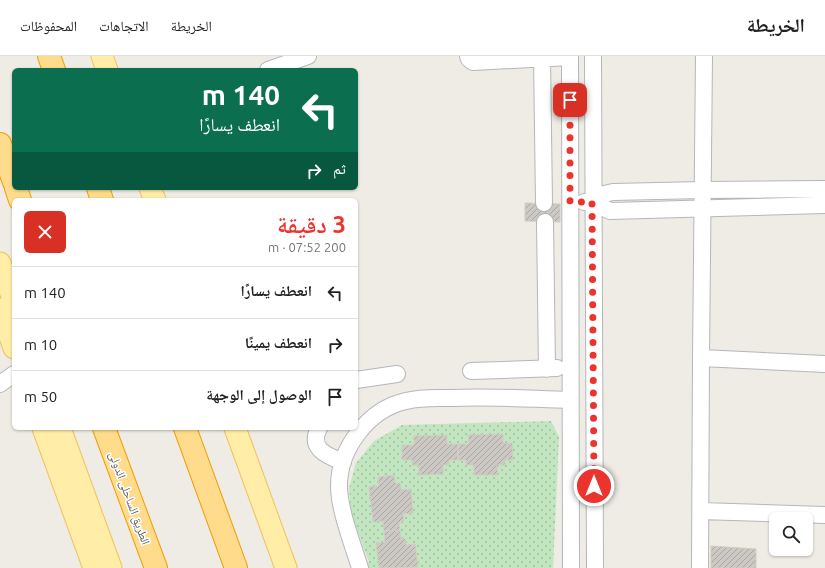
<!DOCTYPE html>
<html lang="ar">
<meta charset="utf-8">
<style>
:root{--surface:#fff;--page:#f6f6f6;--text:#222;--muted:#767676;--line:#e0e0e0;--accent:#eb342d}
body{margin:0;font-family:Ubuntu,"Noto Naskh Arabic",sans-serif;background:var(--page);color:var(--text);direction:rtl;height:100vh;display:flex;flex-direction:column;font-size:15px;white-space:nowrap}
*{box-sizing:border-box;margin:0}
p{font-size:13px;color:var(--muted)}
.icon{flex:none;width:22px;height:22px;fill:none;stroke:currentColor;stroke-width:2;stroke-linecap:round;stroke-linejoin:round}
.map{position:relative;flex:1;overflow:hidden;direction:ltr}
.side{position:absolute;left:12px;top:142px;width:346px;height:232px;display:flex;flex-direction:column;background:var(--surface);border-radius:6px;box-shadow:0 1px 3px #0004;direction:rtl}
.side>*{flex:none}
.top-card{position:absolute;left:12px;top:12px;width:346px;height:122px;border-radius:6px;box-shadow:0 1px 3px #0004;direction:rtl;background:#0b6e4f;color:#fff;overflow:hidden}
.tools{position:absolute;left:769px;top:456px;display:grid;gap:8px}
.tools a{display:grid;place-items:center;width:44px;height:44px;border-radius:6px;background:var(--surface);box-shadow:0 1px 3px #0004;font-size:20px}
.pin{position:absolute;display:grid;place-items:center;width:34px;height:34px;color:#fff;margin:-17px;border-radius:8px;box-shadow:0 2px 6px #0006}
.me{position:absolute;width:44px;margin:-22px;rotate:0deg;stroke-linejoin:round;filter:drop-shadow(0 0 3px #0008)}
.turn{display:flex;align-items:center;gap:14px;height:84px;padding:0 12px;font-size:18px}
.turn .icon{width:52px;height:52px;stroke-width:2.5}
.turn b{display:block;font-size:28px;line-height:34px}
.then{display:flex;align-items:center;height:38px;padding:0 12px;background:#0003;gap:8px;font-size:15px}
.round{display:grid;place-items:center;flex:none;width:42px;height:42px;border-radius:6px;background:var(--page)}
.head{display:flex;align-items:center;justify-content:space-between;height:68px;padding:0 12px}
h1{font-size:24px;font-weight:600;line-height:30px;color:var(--accent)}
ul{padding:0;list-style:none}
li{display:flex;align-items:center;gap:12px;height:52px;padding:0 12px;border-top:1px solid var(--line)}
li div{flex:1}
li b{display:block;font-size:15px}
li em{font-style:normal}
header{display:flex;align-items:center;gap:24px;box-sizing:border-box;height:56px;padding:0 20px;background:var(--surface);border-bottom:1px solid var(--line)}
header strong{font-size:19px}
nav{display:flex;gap:22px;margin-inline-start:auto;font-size:14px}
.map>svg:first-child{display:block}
</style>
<header>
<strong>الخريطة</strong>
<nav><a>الخريطة</a><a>الاتجاهات</a><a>المحفوظات</a></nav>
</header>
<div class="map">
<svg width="825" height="512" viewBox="0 0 825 512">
<defs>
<pattern id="grass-dots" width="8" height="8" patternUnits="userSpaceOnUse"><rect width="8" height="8" fill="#c1e6c0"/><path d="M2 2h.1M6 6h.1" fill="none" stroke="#a0bea0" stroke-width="1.8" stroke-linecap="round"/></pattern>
<pattern id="building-hatch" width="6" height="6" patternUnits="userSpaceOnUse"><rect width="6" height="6" fill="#ccc8c3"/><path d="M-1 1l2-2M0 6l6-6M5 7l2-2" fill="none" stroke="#a9a6a2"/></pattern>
</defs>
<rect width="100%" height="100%" fill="#eeece4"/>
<path fill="url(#grass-dots)" d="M551,365L559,381L553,512H365L369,506L351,458L349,432L356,407L374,385L402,369Z"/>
<path fill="url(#building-hatch)" stroke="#d3cdc2" d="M525,147L560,148V166L525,165Z
M503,378V387H512L513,404H505V409H497L498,419H474V409H466V404H458V388H469L468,379Z
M447,379V388H458V404H449V409H443V418L419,419V409H412V404H402V389H414V380Z
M394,419L395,427H400L401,434L411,433L413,457L403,458L404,465L399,466L400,474L384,475L383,465L373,466L369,431L379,430L378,421Z
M400,474L401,483L405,482L406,489L415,488L418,511L379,512L376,487L385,486L384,475Z
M711,490L756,493V512H711Z"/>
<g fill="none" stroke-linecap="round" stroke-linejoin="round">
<defs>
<path id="minor" d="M468,0L469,3L473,6L570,1
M542,0L544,147
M570,0L571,512
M593,0L595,512
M268,14L308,0
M584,146H592L610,155L825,149
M592,146L604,138L613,136L702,134L825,133
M545,166L547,313
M701,302L825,308
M471,315L557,312
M356,324L397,318
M0,328L14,318
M319,372C308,393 328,400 343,406
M701,455L825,459
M360,512C353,489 339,454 339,430C339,392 369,353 406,345C421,341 436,342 451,342C491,340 531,343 570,344
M700,512L701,302L704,0"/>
<path id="major" d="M102,0L107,14
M150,132L155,144
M0,207L14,246
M0,253L14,292
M43,372L94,512
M60,372L111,512
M235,372L286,512"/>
<path id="highway" d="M49,0L54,14
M0,88L14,126
M16,132L20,144
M98,132L102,144
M104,372L156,512
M185,372L236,512"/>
</defs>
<use href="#minor" stroke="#b4b7bb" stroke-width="18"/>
<use href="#major" stroke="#f3c158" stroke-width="23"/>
<use href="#highway" stroke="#f29c00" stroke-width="24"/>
<use href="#minor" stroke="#fff" stroke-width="16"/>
<use href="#major" stroke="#ffeda8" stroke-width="21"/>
<use href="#highway" stroke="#fedc8b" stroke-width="22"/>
</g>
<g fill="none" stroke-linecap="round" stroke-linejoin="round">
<path stroke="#eb342d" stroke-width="7" stroke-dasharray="0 12.6" d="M570,44V146H592L594,430"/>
</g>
<g text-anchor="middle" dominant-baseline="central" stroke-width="3" stroke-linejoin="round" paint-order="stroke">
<g font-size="12" fill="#5c6064" stroke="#fff">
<text transform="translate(130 442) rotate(70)">الطريق الساحلى الدولى</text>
</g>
</g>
</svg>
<div class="tools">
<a><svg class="icon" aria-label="search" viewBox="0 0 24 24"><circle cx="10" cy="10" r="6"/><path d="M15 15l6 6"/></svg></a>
</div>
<div class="pin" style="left:570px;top:44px;background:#d93025"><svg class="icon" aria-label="arrive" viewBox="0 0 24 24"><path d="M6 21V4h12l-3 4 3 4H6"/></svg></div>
<svg class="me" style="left:594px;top:430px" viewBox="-20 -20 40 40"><circle r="17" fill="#eb342d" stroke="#fff" stroke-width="3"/><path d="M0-11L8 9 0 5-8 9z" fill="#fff"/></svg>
<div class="top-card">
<div class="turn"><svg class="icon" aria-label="left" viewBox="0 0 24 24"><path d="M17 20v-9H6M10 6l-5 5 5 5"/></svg><div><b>140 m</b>انعطف يسارًا</div></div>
<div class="then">ثم<svg class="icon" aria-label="right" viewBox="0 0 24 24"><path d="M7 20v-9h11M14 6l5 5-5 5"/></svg></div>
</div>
<section class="side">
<div class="head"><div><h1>3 دقيقة</h1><p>200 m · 07:52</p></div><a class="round" style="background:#d93025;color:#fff"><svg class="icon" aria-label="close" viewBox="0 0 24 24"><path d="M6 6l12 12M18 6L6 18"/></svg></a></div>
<ul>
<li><svg class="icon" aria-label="left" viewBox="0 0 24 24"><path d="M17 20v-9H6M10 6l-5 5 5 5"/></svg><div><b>انعطف يسارًا</b></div><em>140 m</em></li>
<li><svg class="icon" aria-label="right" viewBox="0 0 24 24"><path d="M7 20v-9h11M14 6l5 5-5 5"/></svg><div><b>انعطف يمينًا</b></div><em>10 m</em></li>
<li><svg class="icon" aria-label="arrive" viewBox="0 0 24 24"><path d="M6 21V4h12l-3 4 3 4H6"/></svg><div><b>الوصول إلى الوجهة</b></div><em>50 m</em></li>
</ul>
</section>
</div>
